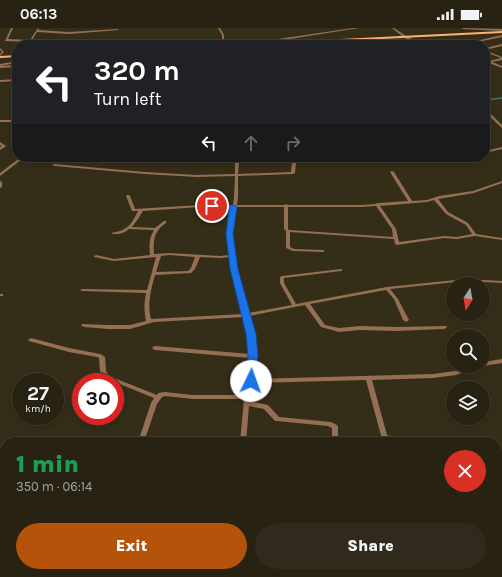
<!DOCTYPE html>
<meta charset="utf-8">
<style>
:root{--surface:#272212;--page:#2f2a1b;--text:#f1f3f6;--muted:#a4a49f;--line:#433f32;--accent:#b45309}
body{margin:0;font-family:Karla,sans-serif;background:var(--page);color:var(--text);height:100vh;display:flex;flex-direction:column;font-size:15px;white-space:nowrap}
*{box-sizing:border-box;margin:0}
p{font-size:13px;color:var(--muted)}
.icon{flex:none;width:22px;height:22px;fill:none;stroke:currentColor;stroke-width:2;stroke-linecap:round;stroke-linejoin:round}
.map{position:relative;flex:1;overflow:hidden}
.drawer{position:absolute;left:0px;top:409px;width:502px;height:140px;display:flex;flex-direction:column;background:var(--surface);border-radius:16px 16px 0 0;box-shadow:0 2px 6px #0003,0 0 0 1px var(--line)}
.drawer>*{flex:none}
.guide{position:absolute;left:12px;top:12px;width:478px;height:122px;border-radius:16px;box-shadow:0 2px 6px #0003,0 0 0 1px var(--line);background:#202124;color:#fff;overflow:hidden}
.needle{width:26px;rotate:191deg}
.tools{position:absolute;left:446px;top:249px;display:grid;gap:8px}
.tools a{display:grid;place-items:center;width:44px;height:44px;border-radius:50%;background:var(--surface);box-shadow:0 2px 6px #0003,0 0 0 1px var(--line);font-size:20px}
.speed{position:absolute;left:12px;top:345px;display:flex;gap:8px;font-size:20px;font-weight:700;text-align:center}
.speed>*{display:grid;place-content:center;width:52px;height:52px;border-radius:50%;background:var(--surface);box-shadow:0 2px 6px #0003,0 0 0 1px var(--line);line-height:1}
.speed small{font-size:10px;font-weight:400}
.speed .limit{border:6px solid #d22;background:#fff;color:#111}
.pin{position:absolute;display:grid;place-items:center;width:34px;height:34px;color:#fff;margin:-17px;border:2px solid #fff;border-radius:50%;box-shadow:0 1px 4px #0007}
.me{position:absolute;width:44px;margin:-22px;rotate:3deg;stroke-linejoin:round;filter:drop-shadow(0 0 3px #0008)}
.turn{display:flex;align-items:center;gap:14px;height:84px;padding:0 16px;font-size:18px}
.turn .icon{width:52px;height:52px;stroke-width:2.5}
.turn b{display:block;font-size:28px;line-height:34px}
.lanes{display:flex;align-items:center;height:38px;padding:0 16px;background:#0003;justify-content:center;gap:20px;direction:ltr}
.lanes .off{opacity:.35}
.round{display:grid;place-items:center;flex:none;width:42px;height:42px;border-radius:21px;background:var(--page)}
.head{display:flex;align-items:center;justify-content:space-between;height:68px;padding:0 16px}
h1{font-size:24px;font-weight:800;line-height:30px;color:#1e9e55}
.primary-button{display:flex;gap:8px;margin-top:auto;padding:8px 16px}
.primary-button a{flex:1;height:46px;border-radius:24px;background:var(--accent);color:#fff;font-size:16px;font-weight:800;line-height:46px;text-align:center}
.primary-button a+a{background:var(--page);color:var(--text)}
.status{display:flex;justify-content:space-between;align-items:center;height:28px;padding:0 20px;background:var(--surface);direction:ltr}
.status svg{height:11px;fill:currentColor}
.map>svg:first-child{display:block}
</style>
<div class="status"><b>06:13</b><svg viewBox="0 0 49 12"><path d="M0 12V9h3v3zM5 12V6h3v6zM10 12V3h3v9zM15 12V0h3v12zM26 1h20v11H26zM47 4h2v5h-2z"/></svg></div>
<div class="map">
<svg width="502" height="549" viewBox="0 0 502 549">
<rect width="100%" height="100%" fill="#342d18"/>
<g fill="none" stroke-linecap="round" stroke-linejoin="round">
<path stroke="#457679" stroke-width="1.5" d="M485,72L502,70"/>
<path fill="#956f53" fill-rule="evenodd" d="M11,0H13L8,11L30,12L38,0L39,1L38,2L69,4L118,1L119,2L69,6L37,4L29,17H27L29,14L5,13Z
M218,0H220L224,7V17H222V7Z
M353,0H359L271,14H246L242,17H239L245,12H271Z
M392,0H394L406,8L423,17C413,17 399,6 392,0Z
M462,0L502,1V3L463,1Z
M502,7V9L463,17H458Z
M76,15H78V17H76Z
M502,16V18L485,22V20Z
M0,20L4,24L0,28V26L2,24L0,22Z
M485,22L502,29V32L492,34L502,38V40L489,35L485,36V34L501,30L485,24Z
M17,33V35L0,38V36Z
M17,37V39L0,40V38Z
M17,51V64L14,62L15,53L0,54V52Z
M487,84H489L502,97V100L487,86Z
M0,92H17V94H0Z
M0,114L6,118L0,122V119L2,118L0,117Z
M502,119V121L485,125V123Z
M21,129H25L0,148V145Z
M192,129H199L209,131L235,132V129H239V132L294,133L387,129L385,130L351,133L296,135L295,145L293,146L238,148V170L237,177H284L286,176L288,177H361L375,176L377,175H379L408,173L390,144L392,143L394,144L412,173L427,172L439,168L473,163L502,153V155L474,165L438,171L448,184L468,195L476,206L502,210V212L475,208L457,211L444,210L397,217L395,216L394,211L290,204V219L294,221L323,222L325,223L323,224L293,223L286,220V203L284,201V179H236L232,206L236,241L248,285L292,277L280,255V249L282,248L341,241L343,242L341,243L284,250V255L296,276L387,259L465,251L502,253V255L465,253L390,261L398,271L409,292L406,294L403,292L394,271L386,262L310,276L325,297L339,300L360,298L396,299L446,298L447,299L446,300L444,301L396,303L360,302L339,304L321,299L305,277L249,288L254,306L256,328L254,351L433,346L455,343L470,338H479L478,339L456,347L433,350L372,352L387,407L401,412L402,414H391L382,411L366,352L252,355L251,356L249,373L268,377L279,389L331,394L337,397L338,399V414H332V400L328,398L277,393H275L264,381L249,378L246,414H240L244,371H193L165,368L162,369L157,376L144,414H138L151,375L154,370L105,350L100,343L99,330L97,329L69,324L29,313L28,312L31,310L69,320L100,326L104,328L105,329L106,343L109,348L157,367L158,365L165,364L193,367H244L245,355L248,352L250,330L155,322L153,321L152,320L153,319L155,318L250,326L248,306L244,289L154,294L130,301H108L84,299L82,298L81,297L82,296L108,297H130L146,293C144,283 144,275 146,265L82,263L80,262L82,261L147,262L156,229L114,233L94,229V228L96,227L114,231L150,227C149,218 149,210 154,202L129,201L125,204L119,206H113L111,205C114,204 117,204 120,203C130,200 134,191 138,183H132L126,168L127,167H129L130,168L135,181L200,177H233L234,170L235,148L197,149L145,146L54,138L52,137L54,136L145,144L197,147L235,146V134L209,133ZM239,134L292,135L291,144L238,146ZM434,172L446,186L466,197L472,206L457,209L444,208L399,214L396,201L380,178L427,174ZM376,178L392,201L393,209L289,202L288,201V179H361ZM200,179H232L228,206L230,227L220,228L169,225L154,226C153,212 154,203 166,195V193H164L155,200L132,199L138,191L143,183ZM169,227L195,229L191,240L188,243L156,244L161,228ZM200,229L220,230L230,229L232,241L243,286L151,291C147,277 151,261 155,247L191,245L195,241Z
M0,153L2,154V159L0,160Z
M0,266H3V268H0Z
M502,331V335L483,338V334Z
M497,439L502,441V447L497,445Z
M497,519L502,520V526L497,525Z
M96,544H104L103,549H95Z
M205,544H213L212,549H204Z
M331,544H339V549H331Z"/>
<path fill="#feaf73" fill-rule="evenodd" d="M502,3V5L262,17H236L238,16Z
M17,27V29L0,30V28Z"/>
</g>
<path fill="#1a73e8" stroke="#114b97" d="M212,176L233,177L237,179L233,206L238,241L256,306L258,328L257,353L251,356L246,353L248,328L246,306L230,241L226,206L229,181L210,180V177Z"/>
</svg>
<div class="tools">
<a><svg class="needle" viewBox="-14 -14 28 28"><path d="M0-13l5 13h-10z" fill="#e53935"/><path d="M0 13l5-13h-10z" fill="#a4a49f"/></svg></a>
<a><svg class="icon" aria-label="search" viewBox="0 0 24 24"><circle cx="10" cy="10" r="6"/><path d="M15 15l6 6"/></svg></a>
<a><svg class="icon" aria-label="layers" viewBox="0 0 24 24"><path d="M12 4l9 5-9 5-9-5zM3 14l9 5 9-5"/></svg></a>
</div>
<div class="speed"><div>27<small>km/h</small></div><div class="limit">30</div></div>
<div class="pin" style="left:212px;top:178px;background:#d93025"><svg class="icon" aria-label="arrive" viewBox="0 0 24 24"><path d="M6 21V4h12l-3 4 3 4H6"/></svg></div>
<svg class="me" style="left:251px;top:353px" viewBox="-20 -20 40 40"><circle r="19" fill="#fff"/><path d="M0-13L10 11 0 6-10 11z" fill="#1a73e8"/></svg>
<div class="guide">
<div class="turn"><svg class="icon" aria-label="left" viewBox="0 0 24 24"><path d="M17 20v-9H6M10 6l-5 5 5 5"/></svg><div><b>320 m</b>Turn left</div></div>
<div class="lanes"><svg class="icon" aria-label="left" viewBox="0 0 24 24"><path d="M17 20v-9H6M10 6l-5 5 5 5"/></svg><svg class="icon off" aria-label="ahead" viewBox="0 0 24 24"><path d="M12 20V5M6 11l6-6 6 6"/></svg><svg class="icon off" aria-label="right" viewBox="0 0 24 24"><path d="M7 20v-9h11M14 6l5 5-5 5"/></svg></div>
</div>
<section class="drawer">
<div class="head"><div><h1>1 min</h1><p>350 m · 06:14</p></div><a class="round" style="background:#d93025;color:#fff"><svg class="icon" aria-label="close" viewBox="0 0 24 24"><path d="M6 6l12 12M18 6L6 18"/></svg></a></div>
<div class="primary-button"><a>Exit</a><a>Share</a></div>
</section>
</div>
